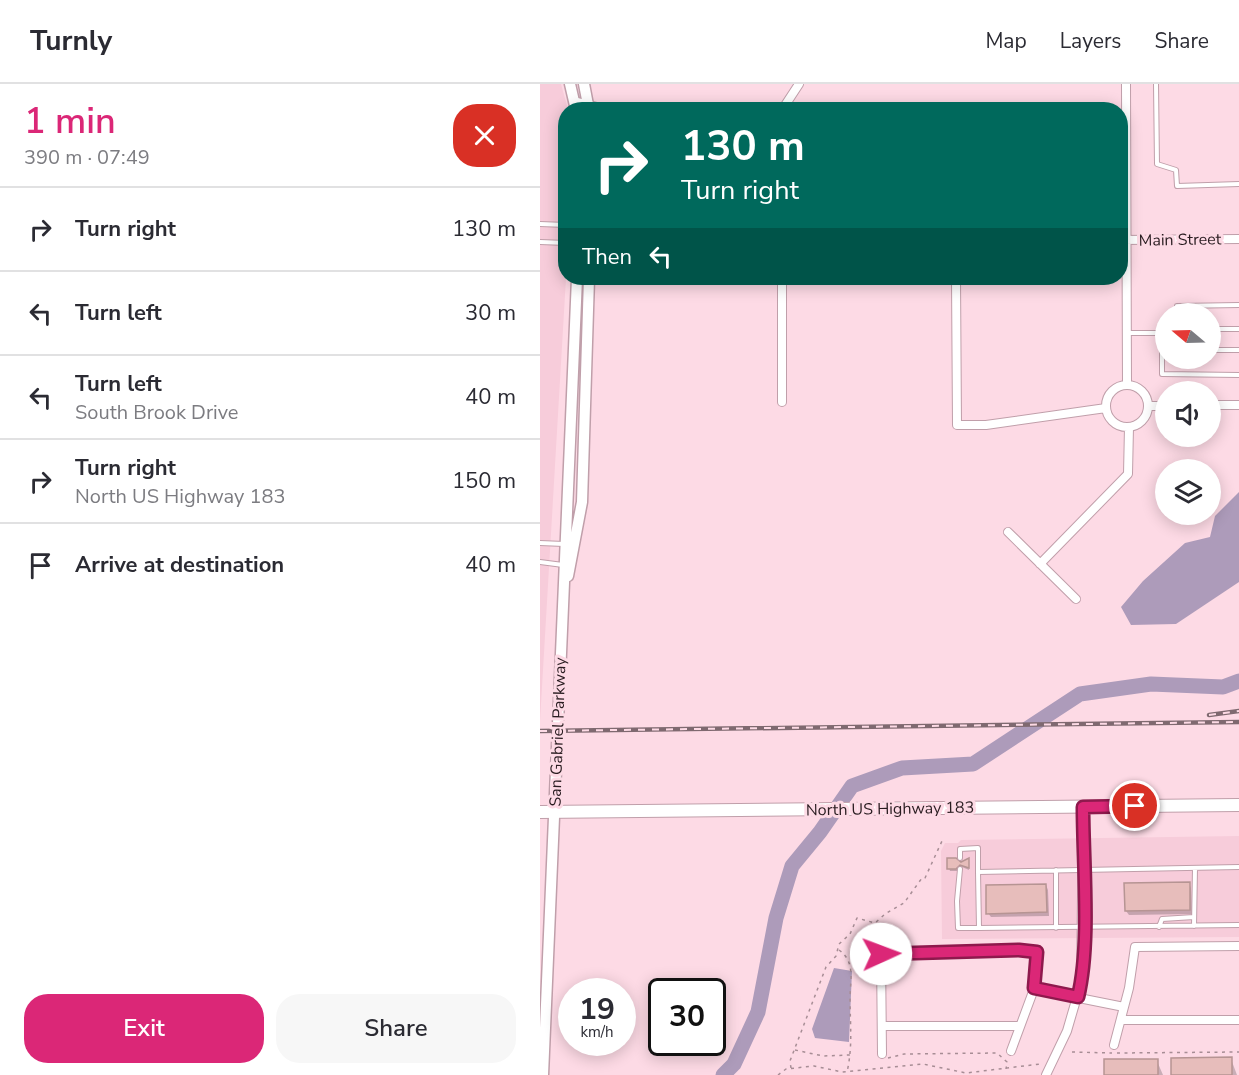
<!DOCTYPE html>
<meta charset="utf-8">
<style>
:root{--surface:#fff;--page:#f7f7f7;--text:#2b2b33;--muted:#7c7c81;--line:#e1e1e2;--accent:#db2777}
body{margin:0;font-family:"Nunito Sans",sans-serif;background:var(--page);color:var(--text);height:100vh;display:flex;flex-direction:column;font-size:22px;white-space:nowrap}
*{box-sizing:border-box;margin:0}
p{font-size:20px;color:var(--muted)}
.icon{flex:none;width:33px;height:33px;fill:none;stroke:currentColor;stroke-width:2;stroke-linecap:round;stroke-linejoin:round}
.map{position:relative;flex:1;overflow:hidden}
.details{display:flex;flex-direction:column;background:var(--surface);width:540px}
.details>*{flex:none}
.hud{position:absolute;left:18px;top:18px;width:570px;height:183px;border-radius:24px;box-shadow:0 3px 15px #0003;background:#00695c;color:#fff;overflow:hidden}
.needle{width:39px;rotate:289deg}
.tools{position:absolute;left:615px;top:219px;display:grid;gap:12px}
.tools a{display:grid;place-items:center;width:66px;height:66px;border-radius:50%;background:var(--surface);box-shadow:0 3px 15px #0003;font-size:30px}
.speed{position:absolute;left:18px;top:894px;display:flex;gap:12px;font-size:30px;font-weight:700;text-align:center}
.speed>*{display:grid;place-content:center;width:78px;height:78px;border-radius:50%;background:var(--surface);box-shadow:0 3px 15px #0003;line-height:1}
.speed small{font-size:15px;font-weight:400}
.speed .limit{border:3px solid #111;border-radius:9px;background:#fff;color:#111}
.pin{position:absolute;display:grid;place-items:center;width:51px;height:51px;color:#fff;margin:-26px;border:3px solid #fff;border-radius:50%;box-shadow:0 2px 6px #0007}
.me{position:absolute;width:66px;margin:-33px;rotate:88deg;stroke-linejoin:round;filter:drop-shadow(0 0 4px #0008)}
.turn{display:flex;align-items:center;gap:21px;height:126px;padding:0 24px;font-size:27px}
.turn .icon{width:78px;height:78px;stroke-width:2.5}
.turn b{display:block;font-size:42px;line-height:51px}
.then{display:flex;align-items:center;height:57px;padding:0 24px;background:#0003;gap:12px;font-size:22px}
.round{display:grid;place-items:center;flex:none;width:63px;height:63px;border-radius:24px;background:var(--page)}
.summary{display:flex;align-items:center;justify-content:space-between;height:102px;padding:0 24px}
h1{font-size:36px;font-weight:600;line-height:45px;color:var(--accent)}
.button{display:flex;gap:12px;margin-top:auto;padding:12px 24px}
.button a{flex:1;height:69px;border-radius:24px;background:var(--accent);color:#fff;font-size:24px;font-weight:600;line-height:69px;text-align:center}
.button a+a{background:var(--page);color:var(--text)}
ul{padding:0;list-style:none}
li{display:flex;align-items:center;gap:18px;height:84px;padding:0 24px;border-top:2px solid var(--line)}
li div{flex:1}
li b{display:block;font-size:22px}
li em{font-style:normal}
header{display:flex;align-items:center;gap:36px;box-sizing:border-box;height:84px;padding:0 30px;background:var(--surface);border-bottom:2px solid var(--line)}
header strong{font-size:28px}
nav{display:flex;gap:33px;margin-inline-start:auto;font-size:21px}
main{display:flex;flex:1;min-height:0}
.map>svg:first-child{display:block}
</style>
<header>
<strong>Turnly</strong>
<nav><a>Map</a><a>Layers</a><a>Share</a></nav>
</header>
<main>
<section class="details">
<div class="summary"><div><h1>1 min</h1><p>390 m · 07:49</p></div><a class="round" style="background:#d93025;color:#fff"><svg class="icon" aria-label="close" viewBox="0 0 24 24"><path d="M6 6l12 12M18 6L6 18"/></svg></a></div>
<ul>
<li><svg class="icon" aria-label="right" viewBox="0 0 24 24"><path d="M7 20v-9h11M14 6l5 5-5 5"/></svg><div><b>Turn right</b></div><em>130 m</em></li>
<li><svg class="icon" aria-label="left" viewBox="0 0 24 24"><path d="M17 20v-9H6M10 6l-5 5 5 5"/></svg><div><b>Turn left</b></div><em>30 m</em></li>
<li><svg class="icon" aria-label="left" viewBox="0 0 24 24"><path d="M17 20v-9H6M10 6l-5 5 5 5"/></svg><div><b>Turn left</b><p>South Brook Drive</p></div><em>40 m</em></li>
<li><svg class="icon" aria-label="right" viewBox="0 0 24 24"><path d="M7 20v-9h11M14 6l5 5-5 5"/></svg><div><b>Turn right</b><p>North US Highway 183</p></div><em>150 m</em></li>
<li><svg class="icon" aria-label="arrive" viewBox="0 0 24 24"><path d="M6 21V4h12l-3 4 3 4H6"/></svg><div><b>Arrive at destination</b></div><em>40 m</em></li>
</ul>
<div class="button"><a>Exit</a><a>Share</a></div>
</section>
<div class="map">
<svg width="699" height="991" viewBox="0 0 699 991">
<rect width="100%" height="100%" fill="#fddae5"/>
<path fill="#f7ccda" d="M0,0H21L28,25L26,26V194L0,637Z
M699,752V853L402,855L401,767L405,759H418L421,756Z"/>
<path fill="#ad9bba" d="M699,408V498L636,540L591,541L581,523L603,497L645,459L670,453L675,432Z
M294,884L312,887L309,958L275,954L272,945Z"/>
<path fill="#0003" d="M428,776L429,786L422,783L417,787H410L409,784Z
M649,799L651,804L652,830L589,831L586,827Z
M506,801L508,806L509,832L451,833L448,829Z
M691,975L697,991H632Z
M617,977L623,991H565Z"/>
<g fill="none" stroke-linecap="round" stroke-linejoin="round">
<path stroke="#ad9bba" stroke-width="15" d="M183,991L194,980L218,928L236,834L252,782L280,748L312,702L362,684L433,680L540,610L611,600L683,603L699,597"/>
</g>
<path fill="#e7bdbb" stroke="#b69493" stroke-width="1.5" d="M407,774H416L421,778L429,774V784L420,781L416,785H407Z
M650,798V826L585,827L584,799Z
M506,800L507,828L446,830V801Z
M692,973V991H631V974Z
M564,975H618V991H564Z"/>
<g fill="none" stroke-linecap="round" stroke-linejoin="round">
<defs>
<path id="lane" d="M616,0L617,80L636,86L637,102L699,100
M0,140L26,141
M0,158L26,159
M638,230L637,222L699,221
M670,245H699
M588,249H626
M622,250V290L699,291
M670,266H699
M0,459L24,460
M0,478L23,481
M420,774V765L438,764V788
M699,783L438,788L439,844L699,841
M420,785L417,817L418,844H439
M654,842L655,784
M619,843L622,835L654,833
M516,844V786"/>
<path id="street" d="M586,0L587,301
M34,17L61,24L242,23
M242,26L259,0
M580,156L699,155
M242,194V318
M416,194L417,341H446L566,324
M566 322a21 21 0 1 1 42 0a21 21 0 1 1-42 0Z
M670,321H699
M608,322H626
M468,448L536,515
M500,480L588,390L589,343
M494,905L584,923
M581,936H699
M342,942H480
M574,961L589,904L595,863L699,862
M342,970L341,870L479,866L497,868L494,905L471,967
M506,991L527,947L541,899L543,723"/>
<path id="secondary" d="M30,0L36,26
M44,0L49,26
M28,492L42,418L49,194
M3,991L37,194"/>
<path id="primary" d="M0,728L699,721"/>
</defs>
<use href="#lane" stroke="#c09faa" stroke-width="6"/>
<use href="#street" stroke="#c09faa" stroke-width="10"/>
<use href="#secondary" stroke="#c09faa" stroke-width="13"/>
<use href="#primary" stroke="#c09faa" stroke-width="14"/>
<path stroke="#a78d95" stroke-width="1.5" stroke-dasharray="3 4.5" stroke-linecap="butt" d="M299,866C316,878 310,897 310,914C310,940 313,962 307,988
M255,966L283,972L310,971
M532,968L572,969
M577,969L699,968
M348,974L364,970L457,969L467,978L466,985
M251,984L250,977L286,883L296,872L299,860L310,850L317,834L335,839L345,830L364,819L382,794H385L402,757
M238,991L246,985L274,982L302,988L383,980L426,989L500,980"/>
<use href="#lane" stroke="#fff" stroke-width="4"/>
<use href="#street" stroke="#fff" stroke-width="8"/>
<use href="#secondary" stroke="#fff" stroke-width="10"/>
<use href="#primary" stroke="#fff" stroke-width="12"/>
<defs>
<path id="rail" d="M669,631L699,627
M0,647L699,638"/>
</defs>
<use href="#rail" stroke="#7f6970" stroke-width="4.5"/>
<use href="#rail" stroke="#fddae5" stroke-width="2" stroke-dasharray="7" stroke-linecap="butt"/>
</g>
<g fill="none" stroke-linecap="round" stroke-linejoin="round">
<defs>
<path id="route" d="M341,870L479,866L497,868L494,904L538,913C551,859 543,780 543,723L595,722"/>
</defs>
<use href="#route" stroke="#8e194d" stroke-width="15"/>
<use href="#route" stroke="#db2777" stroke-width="10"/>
</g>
<g text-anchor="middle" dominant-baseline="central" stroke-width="6" stroke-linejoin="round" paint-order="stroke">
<g font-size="16" fill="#291c20" stroke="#fddae5">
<text transform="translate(640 156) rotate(-1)">Main Street</text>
<text transform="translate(18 648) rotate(-88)">San Gabriel Parkway</text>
<text transform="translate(350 725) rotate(-1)">North US Highway 183</text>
</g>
</g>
</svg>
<div class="tools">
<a><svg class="needle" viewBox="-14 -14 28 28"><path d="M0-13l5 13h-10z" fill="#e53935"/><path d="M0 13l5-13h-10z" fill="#7c7c81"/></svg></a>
<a><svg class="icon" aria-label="sound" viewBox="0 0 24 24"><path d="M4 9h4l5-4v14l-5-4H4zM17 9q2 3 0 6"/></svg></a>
<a><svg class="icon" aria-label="layers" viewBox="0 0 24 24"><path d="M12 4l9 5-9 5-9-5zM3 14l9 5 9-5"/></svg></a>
</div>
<div class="speed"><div>19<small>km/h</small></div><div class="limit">30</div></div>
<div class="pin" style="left:595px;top:722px;background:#d93025"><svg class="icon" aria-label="arrive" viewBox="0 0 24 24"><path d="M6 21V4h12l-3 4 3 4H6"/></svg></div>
<svg class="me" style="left:341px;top:870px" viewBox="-20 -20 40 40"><circle r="19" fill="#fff"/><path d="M0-13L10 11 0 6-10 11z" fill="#db2777"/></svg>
<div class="hud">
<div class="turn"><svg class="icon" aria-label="right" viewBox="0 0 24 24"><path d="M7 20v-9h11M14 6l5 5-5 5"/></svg><div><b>130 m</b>Turn right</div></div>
<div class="then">Then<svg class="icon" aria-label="left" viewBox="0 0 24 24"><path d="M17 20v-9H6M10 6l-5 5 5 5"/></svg></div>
</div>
</div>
</main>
